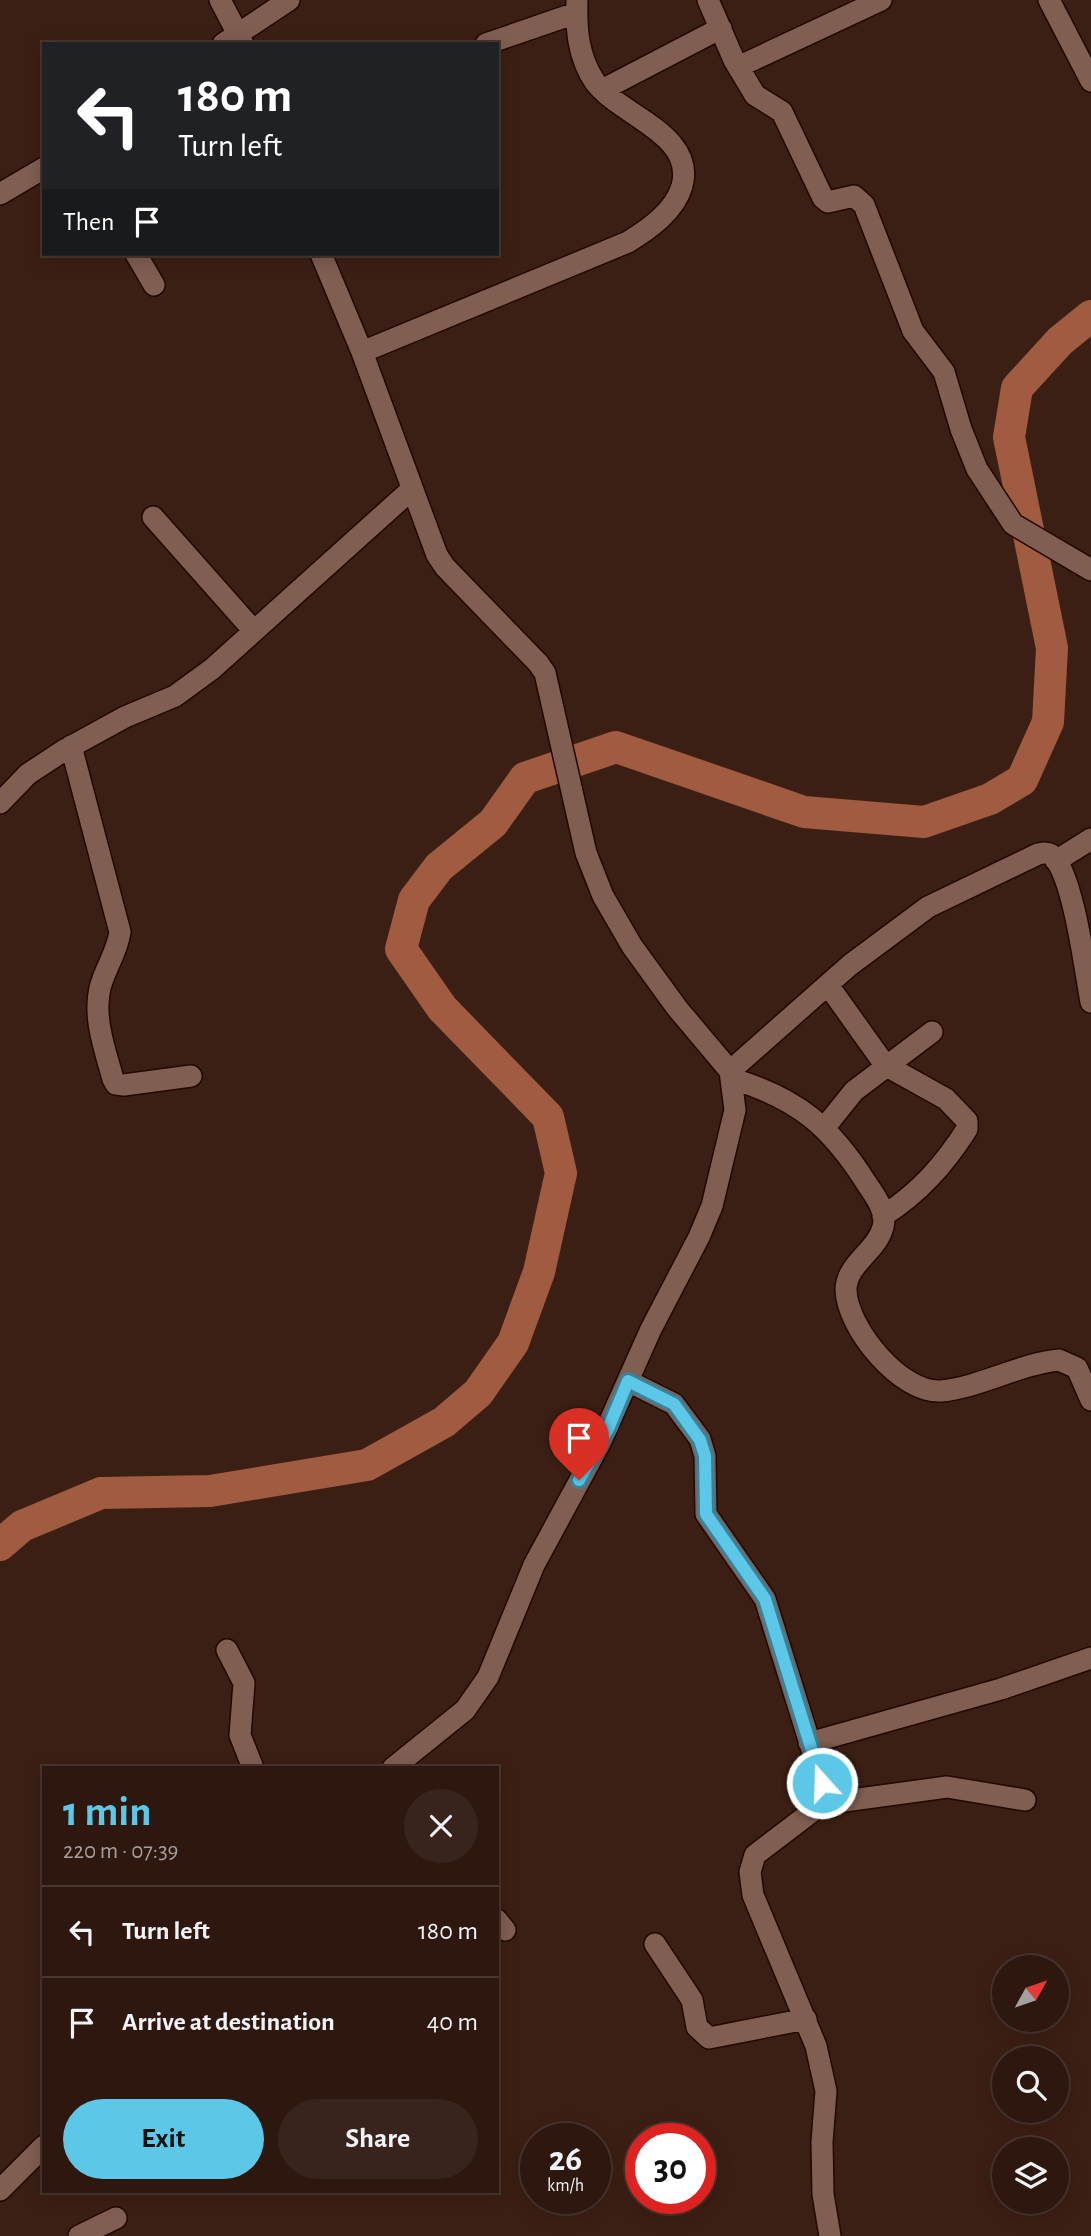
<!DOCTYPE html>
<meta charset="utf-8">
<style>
:root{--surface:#2d170f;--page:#39241d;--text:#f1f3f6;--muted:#a79f9e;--line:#48362f;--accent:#5dc7e8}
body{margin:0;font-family:"Alegreya Sans",sans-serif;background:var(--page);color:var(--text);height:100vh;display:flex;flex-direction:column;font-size:26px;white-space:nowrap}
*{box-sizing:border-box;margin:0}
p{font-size:23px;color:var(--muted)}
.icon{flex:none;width:38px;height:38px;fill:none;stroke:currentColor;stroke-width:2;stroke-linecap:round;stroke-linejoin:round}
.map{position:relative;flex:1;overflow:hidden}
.drawer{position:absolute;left:42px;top:1766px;width:457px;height:427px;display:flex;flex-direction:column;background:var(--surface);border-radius:0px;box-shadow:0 4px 18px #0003,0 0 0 2px var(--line)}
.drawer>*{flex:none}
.banner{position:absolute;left:42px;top:42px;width:457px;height:214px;border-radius:0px;box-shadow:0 4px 18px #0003,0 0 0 2px var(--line);background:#202124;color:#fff;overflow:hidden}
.needle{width:46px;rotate:50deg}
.tools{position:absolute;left:992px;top:1955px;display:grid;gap:14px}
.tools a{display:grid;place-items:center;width:77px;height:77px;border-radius:50%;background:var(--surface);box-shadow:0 4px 18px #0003,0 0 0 2px var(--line);font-size:35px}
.speed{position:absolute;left:520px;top:2123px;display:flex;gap:14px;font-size:35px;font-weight:700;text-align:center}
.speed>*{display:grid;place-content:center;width:91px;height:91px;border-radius:50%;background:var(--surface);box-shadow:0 4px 18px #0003,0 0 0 2px var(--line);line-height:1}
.speed small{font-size:18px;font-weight:400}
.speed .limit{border:10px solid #d22;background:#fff;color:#111}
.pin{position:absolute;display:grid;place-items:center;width:60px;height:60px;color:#fff;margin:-72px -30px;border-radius:50% 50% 50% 0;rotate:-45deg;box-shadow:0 0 7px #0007}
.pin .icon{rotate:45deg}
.me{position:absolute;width:77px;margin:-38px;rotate:340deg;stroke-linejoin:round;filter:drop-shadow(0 0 5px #0008)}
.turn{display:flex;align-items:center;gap:24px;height:147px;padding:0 21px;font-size:32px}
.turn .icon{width:91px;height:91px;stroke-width:2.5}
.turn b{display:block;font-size:49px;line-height:60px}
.then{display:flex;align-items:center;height:66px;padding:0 21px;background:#0003;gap:14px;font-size:26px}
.round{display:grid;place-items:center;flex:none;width:74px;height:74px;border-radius:37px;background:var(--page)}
.overview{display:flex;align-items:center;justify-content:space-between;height:119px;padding:0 21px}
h1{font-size:42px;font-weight:700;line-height:52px;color:var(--accent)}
.primary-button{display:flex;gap:14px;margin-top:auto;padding:14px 21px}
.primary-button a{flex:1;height:80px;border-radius:42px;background:var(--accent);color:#111;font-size:28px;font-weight:700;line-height:80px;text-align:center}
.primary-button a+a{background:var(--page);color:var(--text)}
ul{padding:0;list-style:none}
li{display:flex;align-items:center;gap:21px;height:91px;padding:0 21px;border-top:2px solid var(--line)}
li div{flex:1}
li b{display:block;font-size:26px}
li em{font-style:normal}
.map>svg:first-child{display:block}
</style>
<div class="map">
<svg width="1091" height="2236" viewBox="0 0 1091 2236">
<rect width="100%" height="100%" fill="#3c1f14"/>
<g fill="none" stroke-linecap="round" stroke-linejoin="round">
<path stroke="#a15b40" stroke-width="32" d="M0,1545L22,1526L101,1493L210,1491L367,1465L444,1422L478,1393L513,1343L539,1272L561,1173L548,1117L442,1008L401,949L414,900L439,867L493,823L525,778L616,747L804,812L924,822L990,799L1022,780L1048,722L1052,648L1009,437L1017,388L1060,341L1091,316"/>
<defs>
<path id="minor" d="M220,0L243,44
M708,0L734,60L755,95L782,112L823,198L828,202L854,196L864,205L913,331L944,372L961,429L977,469L1013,524L1091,570
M1049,0L1091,81
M223,44L289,0
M486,44L576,13
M740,66L881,0
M602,90L721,28
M0,194L44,168
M136,254L154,285
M321,254L362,352L437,555L445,567L538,663L545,673L586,853L603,896L632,946L677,1008L730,1071L735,1110L712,1206L699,1237L651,1329L600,1443L534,1565L488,1677L465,1710L393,1768
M362,352L628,242C649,229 675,211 682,186C696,134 620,116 595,82C578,57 576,29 577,0
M153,517L254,631
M71,746L120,932C117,953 105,968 100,988C93,1018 105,1050 113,1079L116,1084L124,1085L191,1076
M0,803L28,774L63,751L125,717L175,696L212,669L412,489
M1056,861L1091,839
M828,985L885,1065L946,1099L967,1121V1129C944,1165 919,1193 883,1216
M730,1071L850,965L928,907L1038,854C1043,853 1049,852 1053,856C1074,879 1085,970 1091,1002
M733,1079C799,1099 831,1127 867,1184C875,1196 887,1211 883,1227C877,1251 846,1264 846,1290C847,1328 901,1394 941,1391C981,1387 1019,1364 1059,1360L1077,1368L1091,1400
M825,1127L854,1091L932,1032
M628,1381L674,1404L700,1439L705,1456L706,1514L765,1599L822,1782V1804L755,1855L750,1872L753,1895L816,2046L826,2091L822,2142L823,2194L830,2236
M227,1650L244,1683L240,1735L253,1768
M809,1743L1001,1689L1091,1658
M822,1804L947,1787L1025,1800
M497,1920L505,1930
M655,1944L692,2000L697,2027L709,2038L806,2019
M0,2190L44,2146
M79,2236L116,2218"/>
</defs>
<use href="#minor" stroke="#220801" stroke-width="24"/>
<use href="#minor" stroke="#815e52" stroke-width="21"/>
</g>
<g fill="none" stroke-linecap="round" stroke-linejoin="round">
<defs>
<path id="route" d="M579,1480L608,1429L628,1381L674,1404L700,1440L705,1456L706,1514L765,1599L822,1783"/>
</defs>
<use href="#route" stroke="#3c8197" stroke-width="18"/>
<use href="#route" stroke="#5dc7e8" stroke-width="12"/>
</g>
</svg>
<div class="tools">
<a><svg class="needle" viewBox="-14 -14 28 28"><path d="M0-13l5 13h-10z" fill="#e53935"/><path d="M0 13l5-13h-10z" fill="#a79f9e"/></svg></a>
<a><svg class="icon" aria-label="search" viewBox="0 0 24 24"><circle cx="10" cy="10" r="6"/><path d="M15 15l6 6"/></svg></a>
<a><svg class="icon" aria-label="layers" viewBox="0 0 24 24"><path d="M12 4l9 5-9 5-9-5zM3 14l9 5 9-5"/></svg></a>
</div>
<div class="speed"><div>26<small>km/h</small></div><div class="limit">30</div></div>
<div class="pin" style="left:579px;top:1480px;background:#d93025"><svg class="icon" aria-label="arrive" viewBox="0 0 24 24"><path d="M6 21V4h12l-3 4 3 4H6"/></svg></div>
<svg class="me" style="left:822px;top:1783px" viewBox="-20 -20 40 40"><circle r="17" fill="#5dc7e8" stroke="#fff" stroke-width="3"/><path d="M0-11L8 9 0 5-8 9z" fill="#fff"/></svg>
<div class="banner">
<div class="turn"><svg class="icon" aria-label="left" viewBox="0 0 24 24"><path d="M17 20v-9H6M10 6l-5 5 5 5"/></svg><div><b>180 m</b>Turn left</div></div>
<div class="then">Then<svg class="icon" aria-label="arrive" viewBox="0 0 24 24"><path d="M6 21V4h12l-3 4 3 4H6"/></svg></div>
</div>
<section class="drawer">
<div class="overview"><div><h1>1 min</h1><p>220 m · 07:39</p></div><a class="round"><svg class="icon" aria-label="close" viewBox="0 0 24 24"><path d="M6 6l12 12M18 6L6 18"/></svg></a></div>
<ul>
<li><svg class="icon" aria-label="left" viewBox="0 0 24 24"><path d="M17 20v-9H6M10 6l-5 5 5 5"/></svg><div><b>Turn left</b></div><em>180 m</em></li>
<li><svg class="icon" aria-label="arrive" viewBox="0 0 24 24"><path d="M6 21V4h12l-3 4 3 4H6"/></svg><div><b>Arrive at destination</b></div><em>40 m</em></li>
</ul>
<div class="primary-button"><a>Exit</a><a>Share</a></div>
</section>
</div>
